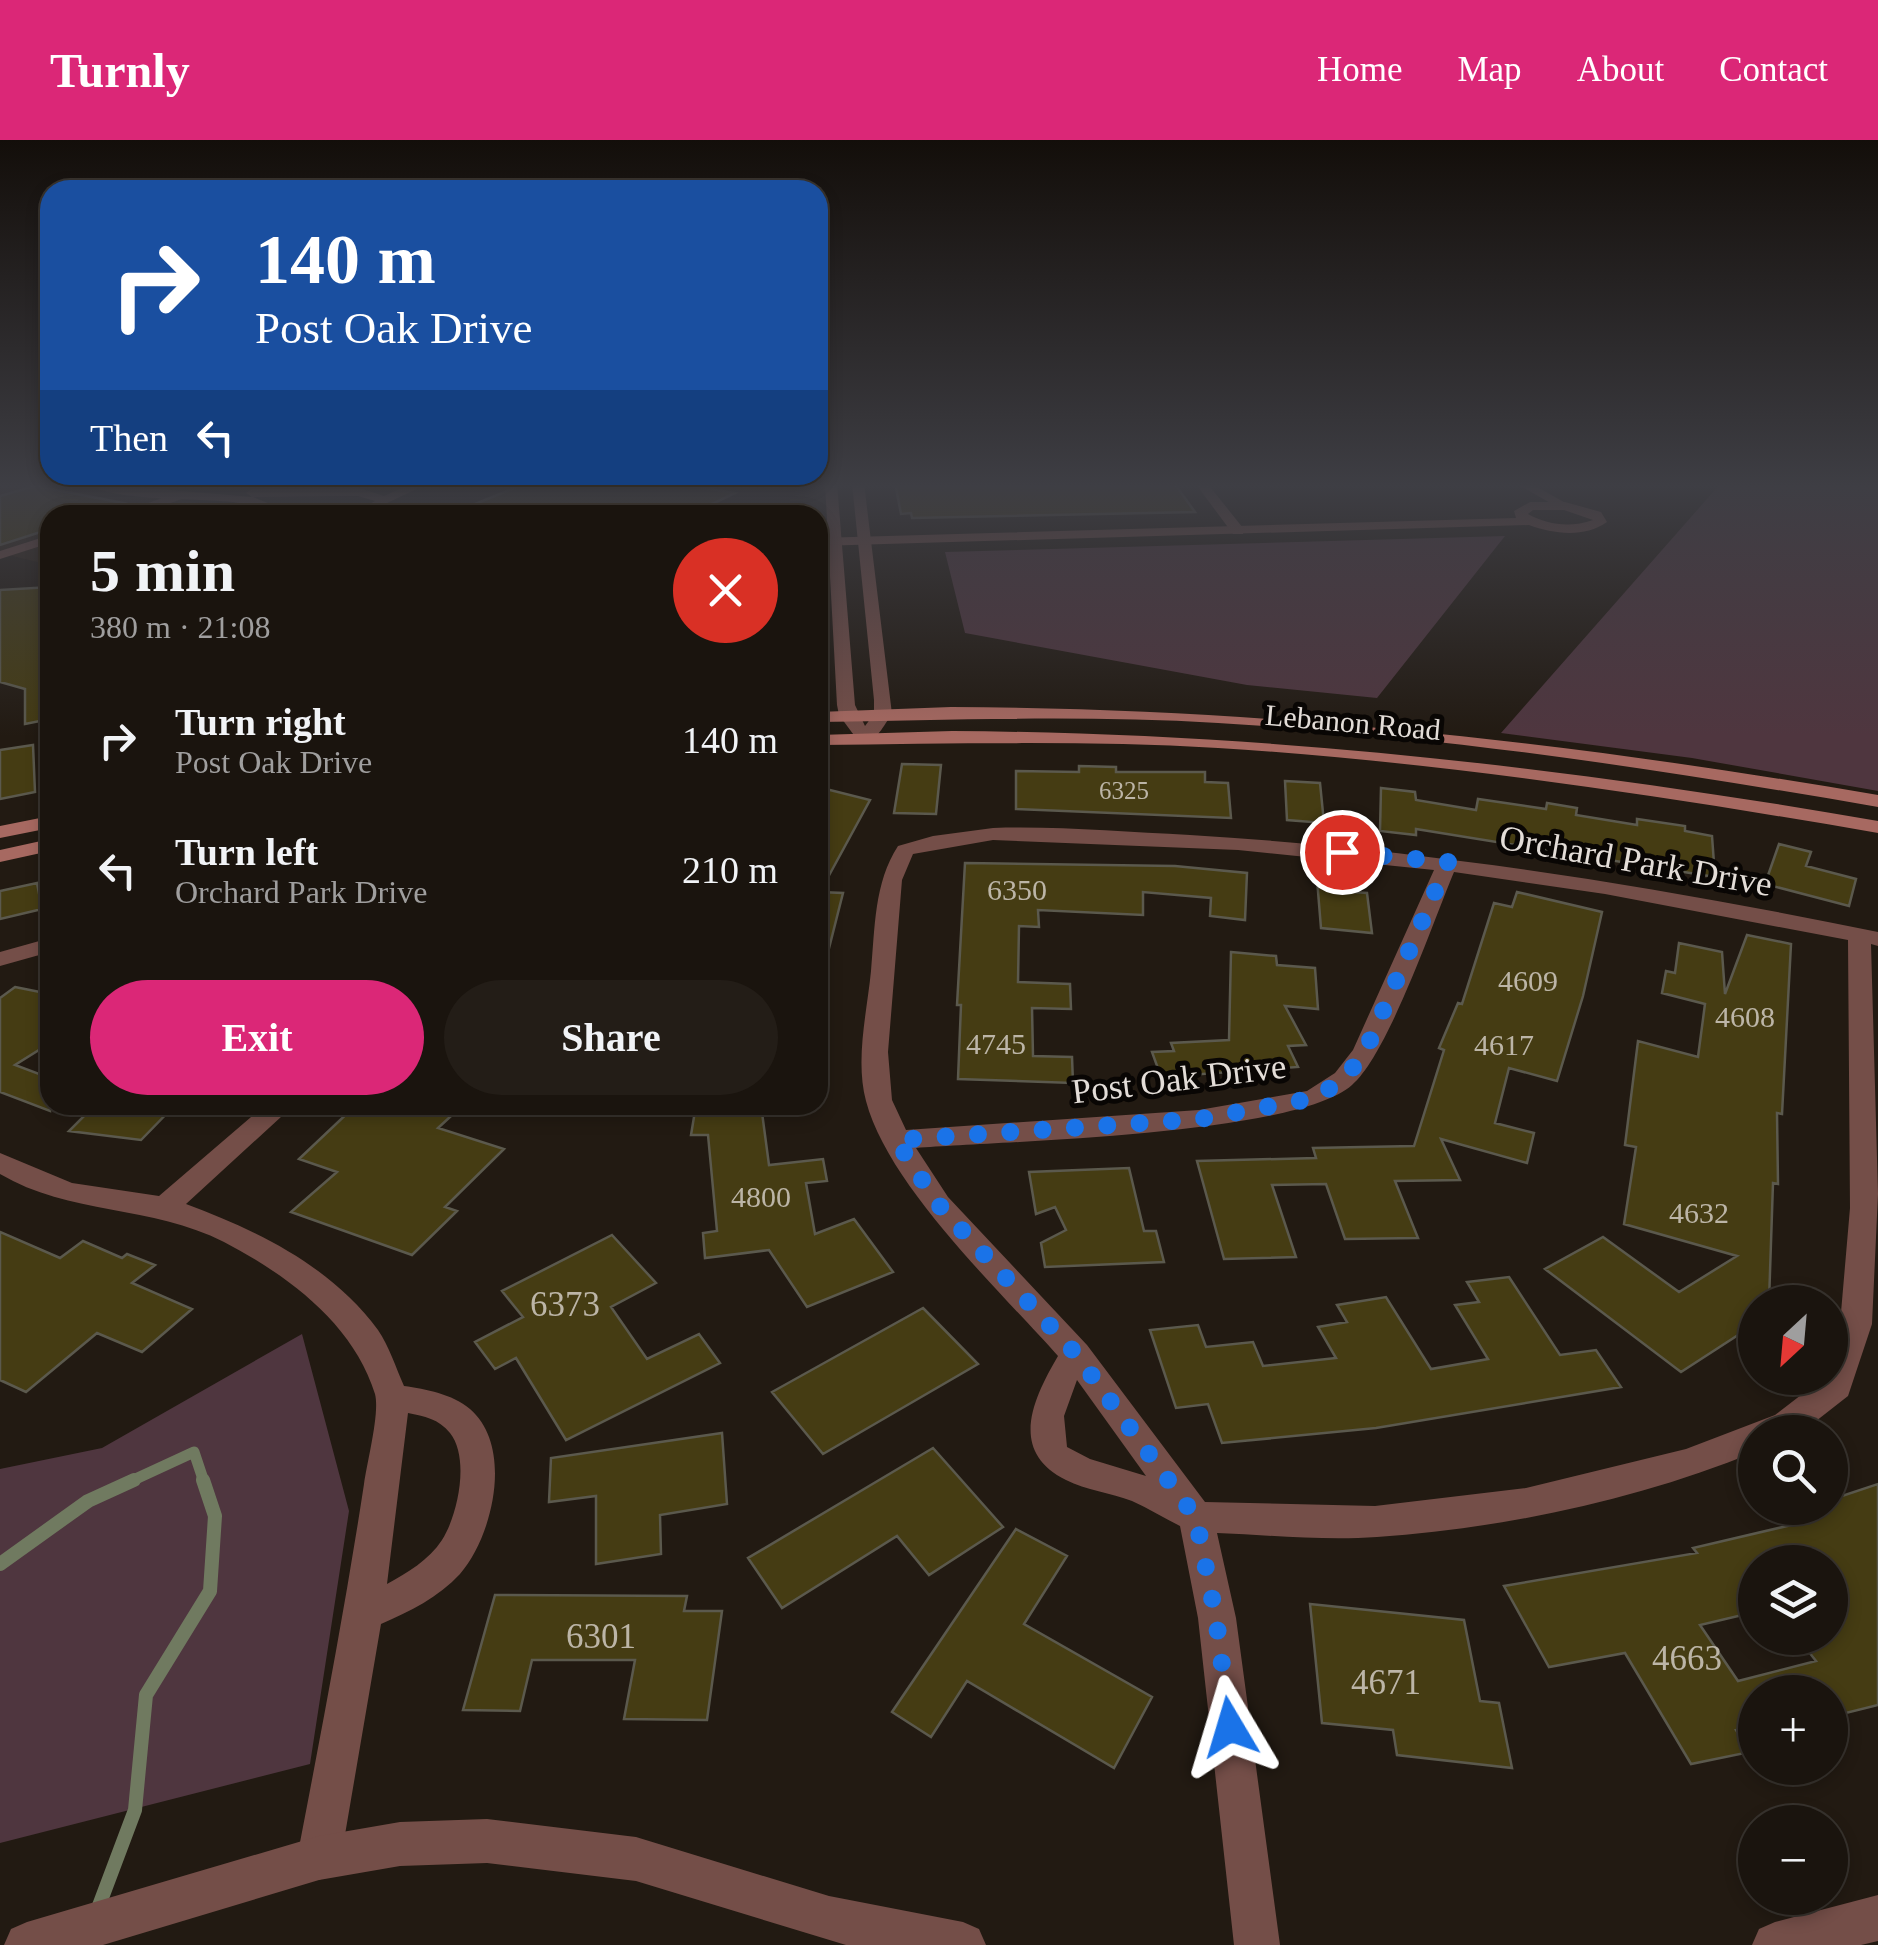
<!DOCTYPE html>
<meta charset="utf-8">
<style>
:root{--surface:#1a140e;--page:#231d17;--text:#f1f3f6;--muted:#9f9e9e;--line:#38332e;--accent:#db2777}
body{margin:0;font-family:"Times New Roman",serif;background:var(--page);color:var(--text);height:100vh;display:flex;flex-direction:column;font-size:38px;white-space:nowrap}
*{box-sizing:border-box;margin:0}
p{font-size:32px;color:var(--muted)}
.icon{flex:none;width:55px;height:55px;fill:none;stroke:currentColor;stroke-width:2;stroke-linecap:round;stroke-linejoin:round}
.map{position:relative;flex:1;overflow:hidden}
.panel{position:absolute;left:40px;top:365px;width:788px;height:610px;display:flex;flex-direction:column;background:var(--surface);border-radius:30px;box-shadow:0 5px 15px #0003,0 0 0 2px var(--line)}
.panel>*{flex:none}
.guide{position:absolute;left:40px;top:40px;width:788px;height:305px;border-radius:30px;box-shadow:0 5px 15px #0003,0 0 0 2px var(--line);background:#1a4fa0;color:#fff;overflow:hidden}
.needle{width:65px;rotate:206deg}
.tools{position:absolute;left:1738px;top:1145px;display:grid;gap:20px}
.tools a{display:grid;place-items:center;width:110px;height:110px;border-radius:50%;background:var(--surface);box-shadow:0 5px 15px #0003,0 0 0 2px var(--line);font-size:50px}
.pin{position:absolute;display:grid;place-items:center;width:85px;height:85px;color:#fff;margin:-42px;border:5px solid #fff;border-radius:50%;box-shadow:0 2px 10px #0007}
.me{position:absolute;width:110px;margin:-55px;rotate:353deg;stroke-linejoin:round;filter:drop-shadow(0 0 8px #0008)}
.turn{display:flex;align-items:center;gap:35px;height:210px;padding:0 50px;font-size:45px}
.turn .icon{width:130px;height:130px;stroke-width:2.5}
.turn b{display:block;font-size:70px;line-height:85px}
.then{display:flex;align-items:center;height:95px;padding:0 50px;background:#0003;gap:20px;font-size:38px}
.round{display:grid;place-items:center;flex:none;width:105px;height:105px;border-radius:52px;background:var(--page)}
.overview{display:flex;align-items:center;justify-content:space-between;height:170px;padding:0 50px}
h1{font-size:60px;font-weight:800;line-height:75px}
.action{display:flex;gap:20px;margin-top:auto;padding:20px 50px}
.action a{flex:1;height:115px;border-radius:60px;background:var(--accent);color:#fff;font-size:40px;font-weight:800;line-height:115px;text-align:center}
.action a+a{background:var(--page);color:var(--text)}
ul{padding:0;list-style:none}
li{display:flex;align-items:center;gap:30px;height:130px;padding:0 50px}
li div{flex:1}
li b{display:block;font-size:38px}
li em{font-style:normal}
header{display:flex;align-items:center;gap:60px;box-sizing:border-box;height:140px;padding:0 50px;background:var(--accent);color:#fff}
header strong{font-size:48px}
nav{display:flex;gap:55px;margin-inline-start:auto;font-size:35px}
.map>svg:first-child{display:block}
</style>
<header>
<strong>Turnly</strong>
<nav><a>Home</a><a>Map</a><a>About</a><a>Contact</a></nav>
</header>
<div class="map">
<svg width="1878" height="1805" viewBox="0 0 1878 1805">
<rect width="100%" height="100%" fill="#221a12"/>
<path fill="#2f2216" d="M0,343H67L234,368L255,375H50V425L0,413Z"/>
<path fill="#4f363f" d="M1721,343H1878V651L1692,618L1501,593Z
M1505,396L1377,558L1247,545L965,493L945,412Z
M302,1194L349,1371L310,1624L0,1703V1329L102,1308Z"/>
<g fill="none" stroke-linecap="round" stroke-linejoin="round">
<path stroke="#707a60" stroke-width="11" d="M129,1342L194,1312L204,1342"/>
<path stroke="#707a60" stroke-width="14" d="M0,1424L88,1361L134,1340
M97,1771L135,1670L146,1555L210,1451L215,1376L203,1340"/>
</g>
<path fill="#453c13" stroke="#5b594d" stroke-width="2.5" fill-rule="evenodd" d="M527,343H674L735,353L689,375L622,364L596,375H508L465,368Z
M895,343H1174L1195,372L912,378L911,373L901,374Z
M35,346L123,363L92,375H50V389L0,405V356Z
M50,447V579L25,584V549L0,542V450Z
M33,605L35,652L0,659V610Z
M902,624L941,625L936,674L894,673Z
M1079,626L1116,627V632H1205V642L1228,643L1231,678L1016,669V631L1079,632Z
M1285,641L1320,643L1324,683L1287,680Z
M818,647L870,660L820,752L843,753L826,820L818,819Z
M1381,648L1415,652L1416,660L1476,670L1478,659L1546,669L1547,663L1577,668L1576,675L1637,685V679L1685,686V691L1712,696L1715,737L1416,689V695L1380,691Z
M1779,704L1811,712L1806,726L1856,739L1849,766L1765,744Z
M965,723L1175,726L1247,733L1245,780L1210,776L1211,758L1143,752V775L1038,770L1039,787L1019,786L1018,842L1070,844L1071,869L1032,868L1033,916L1072,917L1073,943L958,939L961,865H957Z
M1317,739L1352,742L1353,752L1367,753L1372,793L1321,788Z
M37,743L42,769L0,779V751Z
M1517,752L1602,772L1583,856L1557,941L1509,928L1495,983L1534,993L1527,1023L1441,999L1460,1040L1395,1041L1418,1098L1345,1099L1326,1044L1272,1045L1296,1117L1224,1119L1197,1021L1316,1018L1313,1008L1414,1006L1444,910L1439,908L1458,863L1462,864L1494,763L1512,767Z
M1747,795L1791,804L1782,974L1777,973L1778,1044L1773,1043L1769,1162H1755V1184L1681,1232L1545,1129L1603,1097L1679,1152L1737,1116L1624,1084L1636,1007L1625,1005L1638,901L1698,917L1705,864L1662,853L1666,831L1675,833L1679,803L1722,812L1725,854Z
M1231,812L1276,816L1277,825L1315,828L1318,869L1285,866L1306,905L1288,906L1298,927L1161,937L1152,912L1174,911L1171,903L1229,900Z
M15,847L50,854V903L15,925L50,938V971L0,952V858Z
M95,965H175L141,1000L69,991Z
M395,965H463L438,988L504,1009L445,1067L457,1071L412,1115L291,1072L337,1032L299,1019L355,966L384,975Z
M696,965H761L769,1025L823,1019L827,1041L806,1043L815,1094L854,1079L893,1132L807,1167L769,1110L705,1118L703,1093L717,1091L708,995H691Z
M1129,1028L1144,1091H1156L1164,1122L1045,1127L1041,1103L1066,1090L1055,1067L1036,1074L1029,1032Z
M0,1092L60,1118L83,1101L122,1118L127,1114L155,1125L132,1143L192,1169L142,1212L97,1193L26,1252L0,1240Z
M612,1095L656,1143L611,1167L647,1219L699,1194L720,1223L566,1300L516,1218L495,1229L475,1202L523,1177L502,1151Z
M1509,1137L1560,1215L1596,1210L1621,1247L1376,1288L1222,1303L1208,1264L1176,1268L1150,1190L1198,1185L1206,1207L1253,1202L1263,1226L1336,1218L1318,1187L1347,1182L1337,1165L1386,1157L1431,1229L1488,1219L1455,1165L1479,1162L1467,1142Z
M923,1168L978,1224L823,1314L772,1252Z
M722,1293L727,1364L660,1375L661,1414L596,1424V1356L549,1362L551,1318Z
M933,1308L1003,1387L929,1435L897,1396L782,1468L748,1418Z
M1878,1344V1565L1830,1577V1552H1755V1586L1736,1590L1750,1612L1691,1624L1625,1513L1549,1527L1504,1446L1697,1413L1693,1408L1817,1379L1805,1368H1830V1360ZM1755,1422H1830V1498H1798L1816,1521L1738,1541L1700,1485L1755,1472Z
M1016,1389L1067,1416L1024,1484L1152,1557L1114,1628L967,1541L931,1597L892,1572Z
M495,1455L687,1456L684,1471H722L707,1580L624,1579L635,1520H532L520,1571L463,1570Z
M1310,1464L1464,1480L1480,1561L1499,1563L1512,1628L1397,1615L1393,1590L1322,1583Z"/>
<g fill="none" stroke-linecap="round" stroke-linejoin="round">
<path fill="#744e48" fill-rule="evenodd" d="M825,343H837L855,565L865,586L874,574V560L852,343H864L892,574C883,586 875,606 859,602L839,575L837,565Z
M1195,343H1207L1243,388V394H1233Z
M1515,343H1530L1571,366L1561,369Z
M178,352L182,359L135,375H116Z
M50,395V403L0,419V411Z
M993,688C1059,686 1124,692 1190,695C1423,709 1649,745 1878,792V806L1871,804L1878,1054L1872,1184L1848,1256L1802,1292H1755V1312C1637,1360 1505,1388 1377,1397C1325,1401 1270,1395 1217,1393L1236,1478L1280,1805H1234L1198,1478L1180,1386C1164,1378 1148,1368 1132,1361C1111,1353 1086,1350 1066,1340C1008,1311 1033,1259 1058,1216C999,1150 888,1045 866,961C855,920 867,872 871,831C875,788 874,743 898,706L933,696ZM993,700L1238,710L1434,730L1353,910L1335,933L1307,951L1199,970L906,990L892,960L888,912L902,740L913,714ZM1454,732L1605,754L1848,800L1850,1068L1840,1184L1830,1215V1238H1823L1775,1275L1686,1309L1526,1348L1375,1366L1205,1362L1087,1205L948,1057L916,1008C1003,1001 1294,996 1352,945C1388,914 1433,782 1454,732ZM1077,1240L1146,1336L1090,1319L1067,1307L1064,1276Z
M50,798V812L0,826V812Z
M265,965H294L186,1064C258,1091 331,1126 378,1190C389,1206 396,1228 404,1246C426,1249 452,1254 470,1269C514,1307 493,1396 460,1434C439,1457 409,1472 381,1484L341,1718L334,1733L319,1740L304,1733L297,1718C321,1593 345,1469 364,1344C367,1322 380,1273 375,1254C353,1183 287,1135 224,1102C152,1065 69,1075 0,1034V1013L72,1043L159,1056ZM408,1273C424,1276 439,1279 450,1293C470,1318 458,1375 442,1400C429,1420 407,1433 387,1444Z"/>
<path fill="#744e48" fill-rule="evenodd" d="M85,343L253,357L297,375C279,375 268,368 251,365C207,355 123,365 85,343Z
M413,343H429L385,364L381,370L350,375L375,361L358,356L252,357L246,353L252,349L359,348L384,356Z
M1530,362H1565L1601,372L1607,382C1584,398 1554,394 1529,385L818,406V398L1516,378L1514,371ZM1533,370H1564L1593,380C1570,388 1548,385 1528,374Z
M487,1679L636,1697L829,1756L963,1782L979,1789L986,1805H846L636,1741L487,1723L400,1726L319,1740L103,1805H4L11,1789L27,1782L319,1696L400,1682Z
M1878,1755V1801L1861,1805H1752L1759,1789L1775,1782Z"/>
<path fill="#a76961" fill-rule="evenodd" d="M951,567C1267,568 1567,602 1878,655V667C1659,629 1440,596 1218,583C1084,575 951,580 818,582V572Z
M952,591C1268,593 1567,627 1878,681V693C1659,655 1440,622 1218,608C1084,600 951,604 818,605V595Z
M50,676V688L0,698V686Z
M50,699V711L0,722V710Z"/>
</g>
<linearGradient id="sky" x2="0" y2="1"><stop stop-color="#130e0a"/><stop offset="0.58" stop-color="#3e3e44"/><stop offset="1" stop-color="#3e3e44" stop-opacity="0"/></linearGradient>
<rect width="1878" height="596" fill="url(#sky)"/>
<g fill="none" stroke-linecap="round" stroke-linejoin="round">
<path stroke="#1a73e8" stroke-width="18" stroke-dasharray="0 32.4" d="M1230,1587L1216,1478L1196,1378L1076,1214L938,1064L896,1000L1200,979L1315,958L1344,939L1365,912L1448,722L1342,712"/>
</g>
<g text-anchor="middle" dominant-baseline="central" stroke-width="10" stroke-linejoin="round" paint-order="stroke">
<g font-size="25" fill="#bcb5a7">
<text x="1124" y="650">6325</text>
</g>
<g font-size="30" fill="#e3ddd8" stroke="#090604">
<text transform="translate(1353 582) rotate(5)">Lebanon Road</text>
</g>
<g font-size="30" fill="#bcb5a7">
<text x="1017" y="749">6350</text>
<text x="1528" y="840">4609</text>
<text x="1745" y="876">4608</text>
<text x="996" y="903">4745</text>
<text x="1504" y="904">4617</text>
<text x="761" y="1056">4800</text>
<text x="1699" y="1072">4632</text>
</g>
<g font-size="35" fill="#e3ddd8" stroke="#090604">
<text transform="translate(1636 721) rotate(10)">Orchard Park Drive</text>
<text transform="translate(1179 939) rotate(-7)">Post Oak Drive</text>
</g>
<g font-size="35" fill="#bcb5a7">
<text x="565" y="1164">6373</text>
<text x="601" y="1496">6301</text>
<text x="1687" y="1518">4663</text>
<text x="1386" y="1542">4671</text>
</g>
</g>
</svg>
<div class="tools">
<a><svg class="needle" viewBox="-14 -14 28 28"><path d="M0-13l5 13h-10z" fill="#e53935"/><path d="M0 13l5-13h-10z" fill="#9f9e9e"/></svg></a>
<a><svg class="icon" aria-label="search" viewBox="0 0 24 24"><circle cx="10" cy="10" r="6"/><path d="M15 15l6 6"/></svg></a>
<a><svg class="icon" aria-label="layers" viewBox="0 0 24 24"><path d="M12 4l9 5-9 5-9-5zM3 14l9 5 9-5"/></svg></a>
<a>+</a>
<a>−</a>
</div>
<div class="pin" style="left:1342px;top:712px;background:#d93025"><svg class="icon" aria-label="arrive" viewBox="0 0 24 24"><path d="M6 21V4h12l-3 4 3 4H6"/></svg></div>
<svg class="me" style="left:1230px;top:1587px" viewBox="-20 -20 40 40"><path d="M0-17L14 15 0 8-14 15z" fill="#1a73e8" stroke="#fff" stroke-width="4"/></svg>
<div class="guide">
<div class="turn"><svg class="icon" aria-label="right" viewBox="0 0 24 24"><path d="M7 20v-9h11M14 6l5 5-5 5"/></svg><div><b>140 m</b>Post Oak Drive</div></div>
<div class="then">Then<svg class="icon" aria-label="left" viewBox="0 0 24 24"><path d="M17 20v-9H6M10 6l-5 5 5 5"/></svg></div>
</div>
<section class="panel">
<div class="overview"><div><h1>5 min</h1><p>380 m · 21:08</p></div><a class="round" style="background:#d93025;color:#fff"><svg class="icon" aria-label="close" viewBox="0 0 24 24"><path d="M6 6l12 12M18 6L6 18"/></svg></a></div>
<ul>
<li><svg class="icon" aria-label="right" viewBox="0 0 24 24"><path d="M7 20v-9h11M14 6l5 5-5 5"/></svg><div><b>Turn right</b><p>Post Oak Drive</p></div><em>140 m</em></li>
<li><svg class="icon" aria-label="left" viewBox="0 0 24 24"><path d="M17 20v-9H6M10 6l-5 5 5 5"/></svg><div><b>Turn left</b><p>Orchard Park Drive</p></div><em>210 m</em></li>
</ul>
<div class="action"><a>Exit</a><a>Share</a></div>
</section>
</div>
